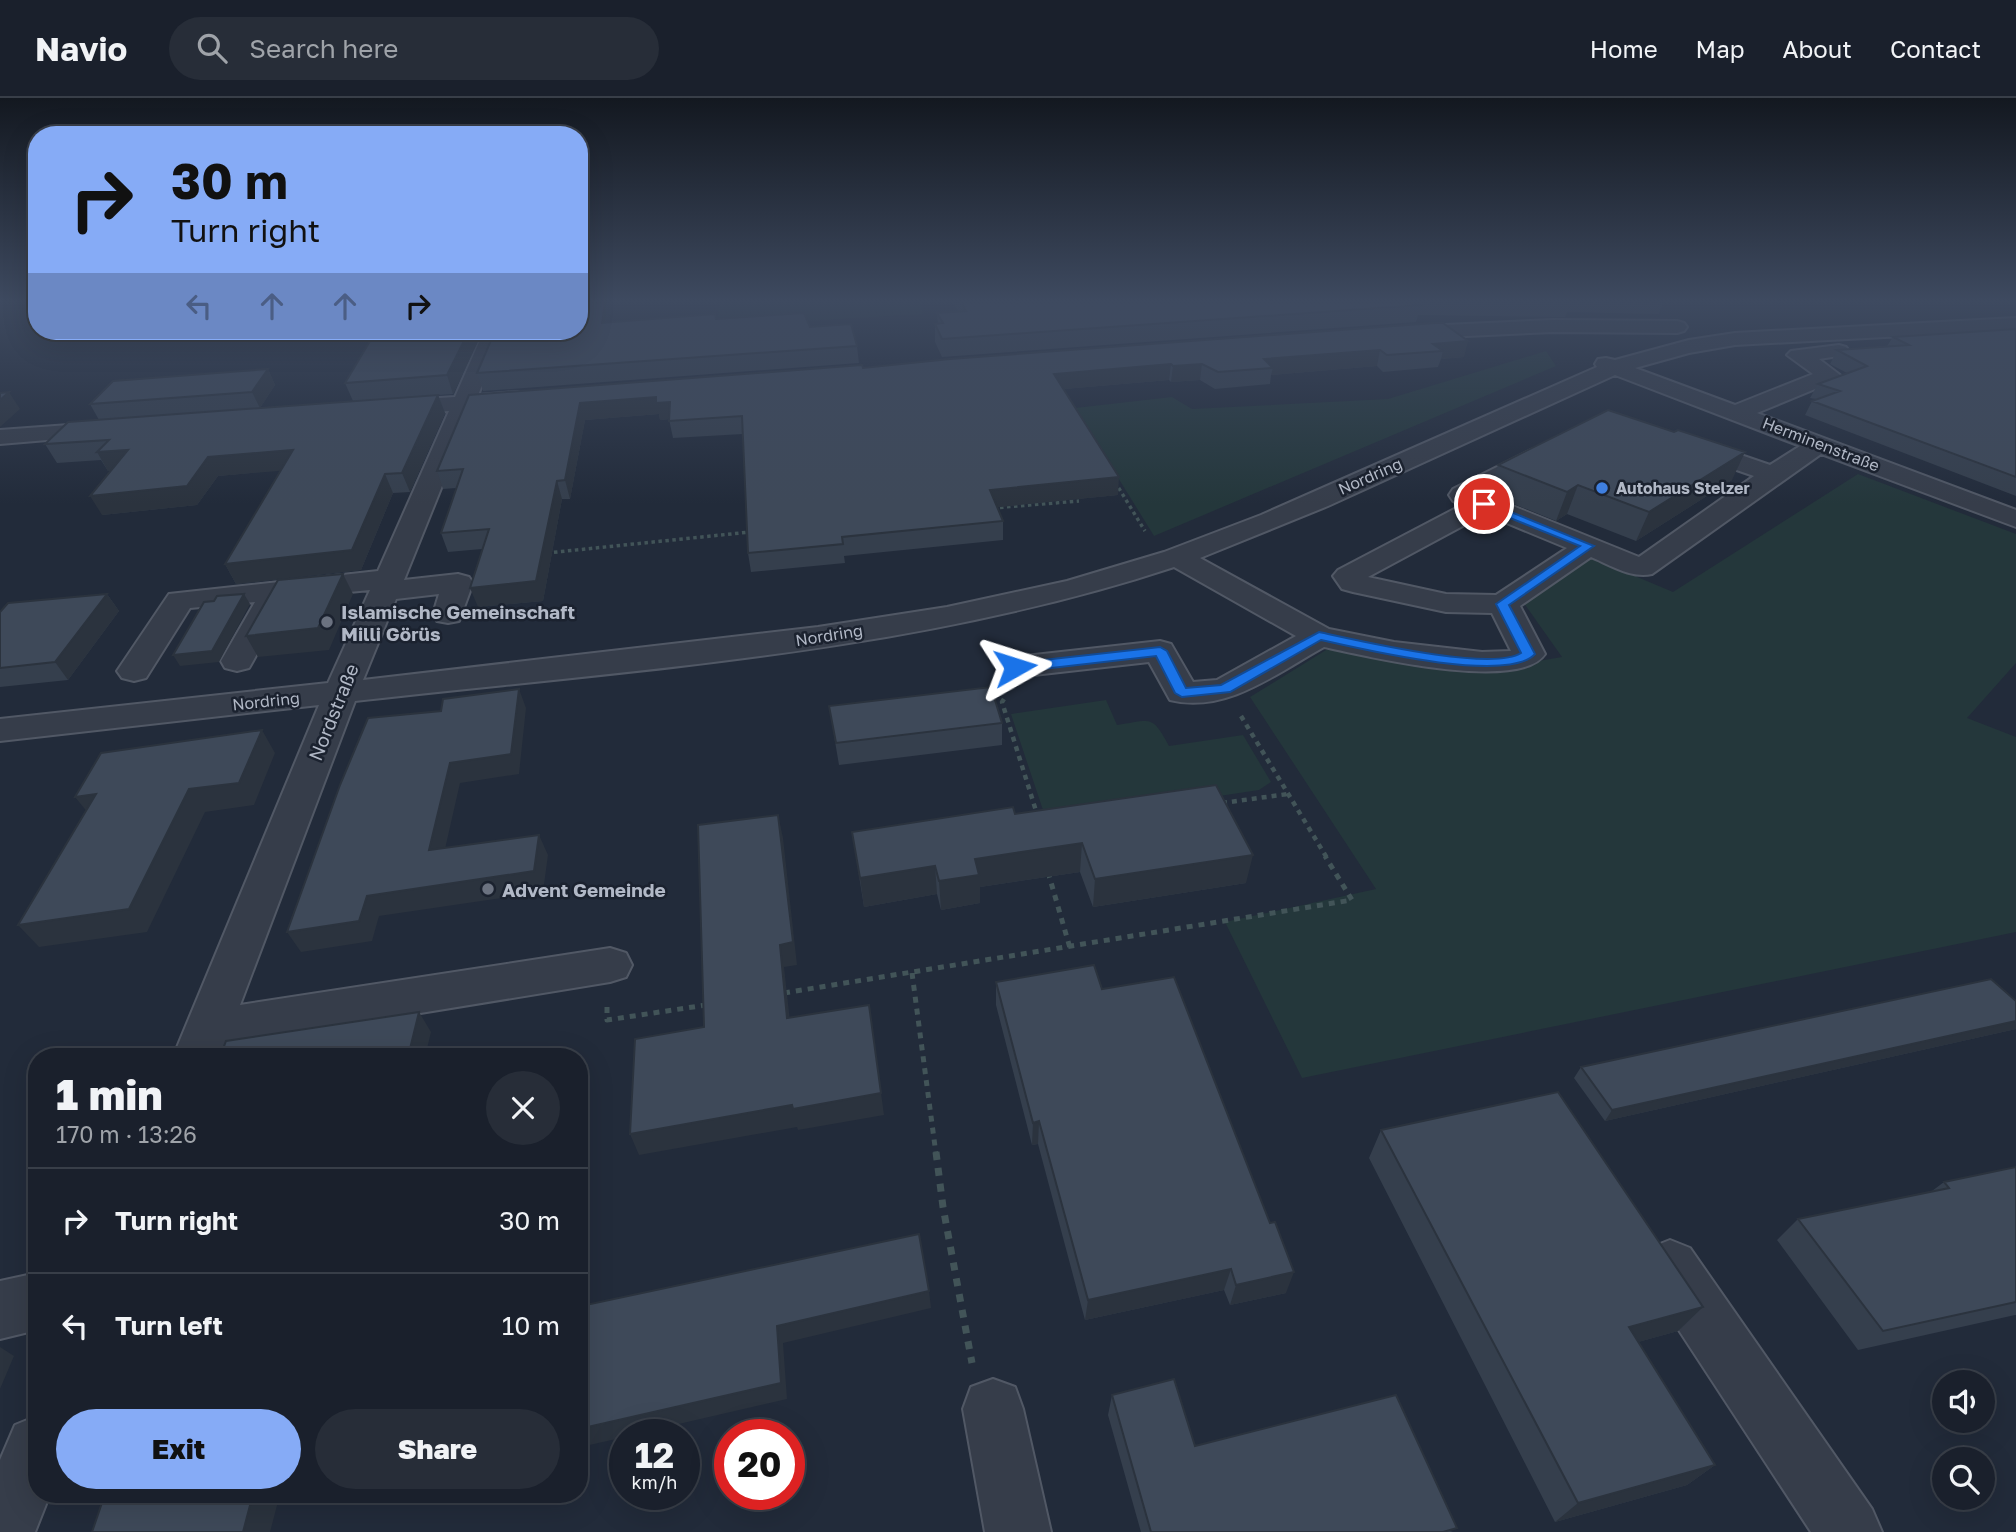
<!DOCTYPE html>
<meta charset="utf-8">
<style>
:root{--surface:#1a202c;--page:#272d38;--text:#f1f3f6;--muted:#9fa3a9;--line:#383e48;--accent:#86abf6}
body{margin:0;font-family:"Golos Text",sans-serif;background:var(--page);color:var(--text);height:100vh;display:flex;flex-direction:column;font-size:26px;white-space:nowrap}
*{box-sizing:border-box;margin:0}
p{font-size:23px;color:var(--muted)}
.icon{flex:none;width:38px;height:38px;fill:none;stroke:currentColor;stroke-width:2;stroke-linecap:round;stroke-linejoin:round}
.map{position:relative;flex:1;overflow:hidden}
.side{position:absolute;left:28px;top:950px;width:560px;height:455px;display:flex;flex-direction:column;background:var(--surface);border-radius:28px;box-shadow:0 7px 28px #0002,0 0 0 2px var(--line)}
.side>*{flex:none}
.guide{position:absolute;left:28px;top:28px;width:560px;height:214px;border-radius:28px;box-shadow:0 7px 28px #0002,0 0 0 2px var(--line);background:#86abf6;color:#111;overflow:hidden}
.fabs{position:absolute;left:1932px;top:1272px;display:grid;gap:14px}
.fabs a{display:grid;place-items:center;width:63px;height:63px;border-radius:50%;background:var(--surface);box-shadow:0 7px 28px #0002,0 0 0 2px var(--line);font-size:35px}
.speed{position:absolute;left:609px;top:1321px;display:flex;gap:14px;font-size:35px;font-weight:700;text-align:center}
.speed>*{display:grid;place-content:center;width:91px;height:91px;border-radius:50%;background:var(--surface);box-shadow:0 7px 28px #0002,0 0 0 2px var(--line);line-height:1}
.speed small{font-size:18px;font-weight:400}
.speed .limit{border:10px solid #d22;background:#fff;color:#111}
.pin{position:absolute;display:grid;place-items:center;width:60px;height:60px;color:#fff;margin:-30px;border:4px solid #fff;border-radius:50%;box-shadow:0 2px 7px #0007}
.me{position:absolute;width:77px;margin:-38px;rotate:84deg;stroke-linejoin:round;filter:drop-shadow(0 0 5px #0008)}
.turn{display:flex;align-items:center;gap:24px;height:147px;padding:0 28px;font-size:32px}
.turn .icon{width:91px;height:91px;stroke-width:2.5}
.turn b{display:block;font-size:49px;line-height:60px}
.lanes{display:flex;align-items:center;height:66px;padding:0 28px;background:#0003;justify-content:center;gap:35px;direction:ltr}
.lanes .off{opacity:.35}
.round{display:grid;place-items:center;flex:none;width:74px;height:74px;border-radius:37px;background:var(--page)}
.summary{display:flex;align-items:center;justify-content:space-between;height:119px;padding:0 28px}
h1{font-size:42px;font-weight:800;line-height:52px}
.cta{display:flex;gap:14px;margin-top:auto;padding:14px 28px}
.cta a{flex:1;height:80px;border-radius:42px;background:var(--accent);color:#111;font-size:28px;font-weight:800;line-height:80px;text-align:center}
.cta a+a{background:var(--page);color:var(--text)}
ul{padding:0;list-style:none}
li{display:flex;align-items:center;gap:21px;height:105px;padding:0 28px;border-top:2px solid var(--line)}
li div{flex:1}
li b{display:block;font-size:26px}
li em{font-style:normal}
header{display:flex;align-items:center;gap:42px;box-sizing:border-box;height:98px;padding:0 35px;background:var(--surface);border-bottom:2px solid var(--line)}
header strong{font-size:33px}
nav{display:flex;gap:38px;margin-inline-start:auto;font-size:24px}
.search{width:490px;height:63px;background:var(--page);display:flex;align-items:center;gap:18px;box-sizing:border-box;padding:0 24px;border-radius:38px;color:var(--muted);font-size:26px}
.map>svg:first-child{display:block}
</style>
<header>
<strong>Navio</strong>
<div class="search"><svg class="icon" aria-label="search" viewBox="0 0 24 24"><circle cx="10" cy="10" r="6"/><path d="M15 15l6 6"/></svg>Search here</div>
<nav><a>Home</a><a>Map</a><a>About</a><a>Contact</a></nav>
</header>
<div class="map">
<svg width="2016" height="1434" viewBox="0 0 2016 1434">
<rect width="100%" height="100%" fill="#222b3a"/>
<path fill="#24373b" d="M719,205H920L923,216L717,228Z
M1546,253L1556,268L1154,438L1075,310L1172,299L1192,311L1388,301Z
M1858,376L2016,436V565L1967,620L2016,639V834L1302,980L1225,824L1376,791L1250,599L1339,544L1486,572L1562,559L1521,501L1585,457L1673,494Z
M1106,602L1117,627C1151,622 1152,616 1169,648L1243,637L1271,684L1259,692L1047,724L1011,616Z"/>
<g fill="none" stroke-linecap="round" stroke-linejoin="round">
<defs>
<path id="minor" d="M2016,220V232L1735,247L1689,255L1635,270L1735,307L1813,276L1787,257L1791,253L1839,247L1846,249L1849,253L1846,257L1819,261L1840,277L1837,282L1757,315L2016,412V429L1821,356L1652,476C1632,481 1610,467 1591,459L1520,508L1545,556C1519,595 1366,558 1324,549C1277,575 1226,616 1170,602L1149,564L1015,579L1003,576L999,569L1003,562L1015,559L1160,543L1171,546L1193,584L1217,582L1296,538L1174,469C911,556 628,572 355,603L240,907L610,850L626,855L632,867L626,879L610,884L225,947L221,959H173L319,607L0,643V621L328,585L370,492L287,500L253,563L249,570L237,573L225,570L221,563L255,504L190,510L146,580L134,583L122,580L117,573L169,496L378,473L449,313L390,317L382,315L378,310L382,305L390,303L455,299L484,233H504L478,297L518,294L526,296L529,301L526,306L473,311L404,482L458,476L469,479L473,485L459,523L448,525L437,523L433,516L439,496L396,501L363,582L818,529L947,509L1067,483L1164,454L1261,417L1597,269L1595,266L1598,261L1606,260L1615,262L1689,242L1735,235ZM1615,277L1800,348L1770,367L1700,343L1691,341L1682,343L1679,348L1682,353L1754,378L1639,459L1483,396L1549,362L1552,357L1549,352L1540,350L1531,352L1453,391L1449,397L1453,403L1462,407L1338,472L1333,478L1342,491L1353,494L1446,514L1492,515L1511,553L1482,554L1394,544L1329,531L1200,460L1328,408ZM1485,416L1567,450L1496,497L1446,496L1368,479Z
M1553,222L1677,223L1684,225L1687,229L1684,233L1677,235L1553,234L1402,241L1395,239L1392,235L1395,231L1402,229Z
M110,324L118,326L122,331L118,336L0,346V332Z
M1670,1142L1690,1150L1872,1411L1882,1434H1811L1650,1188L1642,1169L1650,1150Z
M37,1175V1232L0,1241V1183Z
M993,1281L1015,1289L1023,1311L1051,1434H985L963,1311L971,1289Z
M37,1318V1396H50L35,1434H0V1362L15,1327Z"/>
</defs>
<use href="#minor" stroke="#515865" stroke-width="4"/>
<path stroke="#425458" stroke-width="3.5" stroke-dasharray="3.5 3.5" stroke-linecap="butt" d="M1115,384L1145,433
M993,410L1079,403
M547,455L750,434"/>
<path stroke="#425458" stroke-width="4.5" stroke-dasharray="5 5" stroke-linecap="butt" d="M1004,601L1002,604L1037,716
M1241,618L1327,760
M1222,705L1288,696"/>
<path stroke="#425458" stroke-width="5" stroke-dasharray="6 6" stroke-linecap="butt" d="M1048,774L1070,850
M912,875L936,1056
M784,895L1352,802L1325,758
M607,909V922L706,907"/>
<path stroke="#425458" stroke-width="7" stroke-dasharray="8 8" stroke-linecap="butt" d="M936,1054L943,1109L972,1265"/>
<use href="#minor" fill="#363d4a" fill-rule="evenodd"/>
</g>
<path fill="#353f4d" d="M579,205H612L609,224L716,221L810,229L857,248L859,265L483,293L477,275Z
M954,205H1663L1659,216L1567,214L1565,219L1418,217L1416,224L942,259L935,244V226H938L937,215L958,213Z
M1435,225L1464,259L1441,261L1438,269L1383,274L1377,268L1271,277L1270,286L1215,291L1200,282L1171,284L1169,282L1064,291L1118,397L997,409L1003,423V442L844,458L845,465L751,474L748,455L743,336L673,340L669,321L660,322L659,316L585,322L570,401H562L543,503L478,509L482,451L448,454L441,435L456,390L443,391L437,373L469,297L863,270Z
M2016,231V398L1805,317L1812,303L1816,301L1810,300L1818,286L1847,275L1830,266L1837,252L1887,248L1893,239Z
M376,233H483L453,296L353,303L345,285Z
M268,271L275,287L260,310L99,322L90,306Z
M438,297L445,315L410,394L393,395L361,472L236,486L225,466L281,372L218,378L197,407L102,417L111,373H108L101,362L57,365L45,346Z
M1498,367L1732,382L1636,443L1567,416L1556,423L1489,396Z
M107,496L119,513L68,582L0,589V514Z
M829,608L1002,625V647L839,667Z
M1015,716L1246,785L1093,809L1080,774L980,789V805L941,812L937,796L864,809L852,734Z
M996,884L1102,891L1286,1195L1230,1207L1224,1192L1085,1222L1038,1046L1032,1047L996,907Z
M2016,903V931L1605,1023L1574,980L1581,969Z
M1381,1032L1703,1209L1678,1233L1638,1244L1715,1367L1687,1387L1555,1424L1369,1060Z
M2016,1069V1217H2015L1858,1252L1777,1142L1798,1121L1932,1093L1944,1084Z
M1112,1297L1195,1348L1453,1434H1141L1108,1317Z"/>
<path fill="#2b333e" d="M605,205H612L606,242L602,225Z
M469,233H483L453,296L447,277Z
M1468,243L1464,259L1441,261L1443,253L1433,246Z
M1380,252L1377,268L1271,277L1273,270L1264,261Z
M1171,266L1169,282L1053,292L1054,276Z
M1202,266L1200,282L1171,284L1173,268Z
M268,271L275,287L260,310L252,294Z
M9,294L20,311L0,329V302Z
M438,297L445,315L410,394L402,375Z
M656,299L670,304L673,321L660,322L659,316L585,322L570,401L565,382L580,305Z
M128,352L139,370L108,373L97,354Z
M293,352L301,371L218,378L197,407L102,417L90,398L208,359Z
M1745,354L1732,382L1636,443L1649,414Z
M385,376L393,395L361,472L236,486L225,466Z
M1119,379L1118,397L990,410V392Z
M557,383L562,401L543,503L478,509L470,490Z
M1578,387L1567,416L1556,423L1567,394Z
M343,476L353,496L329,552L258,559L246,538Z
M107,496L119,513L68,582L55,564Z
M244,496L250,506L219,564L180,568L173,557Z
M519,591L526,610L519,676L460,685L440,773L429,752L450,665Z
M262,632L275,655L254,707L205,714L147,834L39,849L18,827Z
M96,696L93,721L75,699Z
M778,717L783,740L797,867L784,869L792,942L787,920L780,847Z
M539,737L548,757L543,794L379,818L372,843L301,854L287,834L367,798Z
M1082,745L1080,774L980,789V805L941,812L939,783L975,761Z
M1253,757L1246,785L1093,809L1095,781Z
M935,768L937,796L864,809L860,780Z
M869,907L884,1017L798,1032L797,1029L639,1057L630,1036Z
M419,914L431,934L425,959H408Z
M2016,923V931L1605,1023L1612,1012Z
M1039,1023L1038,1046L1032,1047L1033,1025Z
M1231,1171L1224,1192L1085,1222L1088,1202Z
M1294,1174L1286,1195L1230,1207L1236,1187Z
M929,1193L931,1210L783,1245L787,1301L631,1337H625V1339L585,1348L579,1340V1331L777,1228Z
M1703,1209L1678,1233L1606,1253L1629,1229Z
M0,1249L14,1258L0,1291Z
M1715,1367L1687,1387L1555,1424L1578,1405Z
M253,1396H280L270,1434H243Z"/>
<path fill="#3e4959" stroke="#2b333e" stroke-width="2" d="M579,205H605L602,225L715,216L716,221L804,215L810,229L851,226L857,248L477,275L495,233H579Z
M962,205H1418L1421,207L942,241L935,226L943,225L937,215L966,213Z
M1435,225H1443L1468,243L1433,246L1443,253L1387,257L1380,252L1264,261L1273,270L1218,274L1202,266L1173,268L1171,266L1054,276L1119,379L990,392L1003,423L842,439L843,446L748,455L742,318L669,323L670,304L656,305V299L580,305L565,382L557,383L536,483L470,490L489,431L441,435L463,371L437,373L469,297L862,267L863,270L950,261Z
M2016,231V379L1812,303L1840,293L1818,286L1867,268L1837,252L1909,247L1893,239Z
M376,233H469L447,277L345,285Z
M268,271L252,294L90,306L113,283Z
M9,294L0,302V295Z
M438,297L402,375L385,376L352,452L225,466L293,352L208,359L187,388L90,398L128,352L97,354L109,342L45,346L68,324Z
M1608,312L1674,334L1678,332L1745,354L1649,414L1578,387L1567,394L1498,367Z
M343,476L318,530L246,538L278,482Z
M107,496L55,564L0,570V514L8,505Z
M244,496L212,553L173,557L204,504L214,503L217,498Z
M991,589L1002,625L836,645L829,608Z
M519,591L511,656L450,665L429,752L539,737L534,773L367,798L359,823L287,834L340,687L368,620L441,613L443,601Z
M262,632L239,685L189,691L129,811L18,827L96,696L75,699L101,655Z
M1216,687L1253,757L1095,781L1082,745L975,761L979,777L939,783L935,768L860,780L852,734L1013,709L1015,716Z
M778,717L793,844L780,847L787,920L869,907L881,995L793,1011L792,1007L630,1036L635,941L704,929L698,727Z
M1094,867L1102,891L1174,879L1270,1125L1275,1124L1294,1174L1236,1187L1231,1171L1088,1202L1039,1023L1033,1025L996,884Z
M1991,881L2016,903V923L1612,1012L1581,969Z
M419,914L408,959H220L226,943Z
M1558,994L1703,1209L1629,1229L1715,1367L1578,1405L1381,1032Z
M2016,1069V1204L1883,1233L1798,1121L1949,1090L1944,1084Z
M919,1136L929,1193L777,1228L781,1285L579,1331V1240L581,1208Z
M1174,1281L1195,1348L1396,1297L1457,1430L1443,1434H1151L1112,1297Z
M105,1396H253L243,1434H92Z"/>
<linearGradient id="sky" x2="0" y2="1"><stop stop-color="#131820"/><stop offset="0.5" stop-color="#3e4a60"/><stop offset="1" stop-color="#3e4a60" stop-opacity="0"/></linearGradient>
<rect width="2016" height="406" fill="url(#sky)"/>
<path fill="#1a73e8" stroke="#114b97" stroke-width="2" d="M1484,403L1594,448L1509,507L1535,556C1508,586 1361,551 1321,542L1230,594L1182,599L1175,595L1156,558L1015,574L1008,569L1015,565L1160,549L1167,553L1186,590L1221,587L1319,534C1357,542 1491,574 1521,555L1496,506L1580,448L1480,408V404Z"/>
<circle fill="#3f7fe0" stroke="#1b222f" stroke-width="2.5" cx="1602" cy="390" r="7"/>
<g fill="#6b7280" stroke="#1b222f" stroke-width="2.5">
<circle cx="327" cy="524" r="7"/>
<circle cx="488" cy="791" r="7"/>
</g>
<g text-anchor="middle" dominant-baseline="central" stroke-width="5" stroke-linejoin="round" paint-order="stroke">
<g font-size="16" fill="#b1b8c6" stroke="#1b222f">
<text transform="translate(1821 346) rotate(21)">Herminenstraße</text>
<text transform="translate(1370 378) rotate(-24)">Nordring</text>
<text transform="translate(829 537) rotate(-9)">Nordring</text>
<text transform="translate(266 603) rotate(-6)">Nordring</text>
</g>
<g font-size="16" font-weight="bold" fill="#b1b8c6" stroke="#1b222f" text-anchor="start">
<text x="1616" y="390">Autohaus Stelzer</text>
</g>
<g font-size="19" font-weight="bold" fill="#b1b8c6" stroke="#1b222f" text-anchor="start">
<text x="341" y="513">Islamische Gemeinschaft<tspan x="341" dy="22">Milli Görüs</tspan></text>
<text x="502" y="791">Advent Gemeinde</text>
</g>
<g font-size="19" fill="#b1b8c6" stroke="#1b222f">
<text transform="translate(333 614) rotate(-68)">Nordstraße</text>
</g>
</g>
</svg>
<div class="fabs">
<a><svg class="icon" aria-label="sound" viewBox="0 0 24 24"><path d="M4 9h4l5-4v14l-5-4H4zM17 9q2 3 0 6"/></svg></a>
<a><svg class="icon" aria-label="search" viewBox="0 0 24 24"><circle cx="10" cy="10" r="6"/><path d="M15 15l6 6"/></svg></a>
</div>
<div class="speed"><div>12<small>km/h</small></div><div class="limit">20</div></div>
<div class="pin" style="left:1484px;top:406px;background:#d93025"><svg class="icon" aria-label="arrive" viewBox="0 0 24 24"><path d="M6 21V4h12l-3 4 3 4H6"/></svg></div>
<svg class="me" style="left:1015px;top:569px" viewBox="-20 -20 40 40"><path d="M0-17L14 15 0 8-14 15z" fill="#1a73e8" stroke="#fff" stroke-width="4"/></svg>
<div class="guide">
<div class="turn"><svg class="icon" aria-label="right" viewBox="0 0 24 24"><path d="M7 20v-9h11M14 6l5 5-5 5"/></svg><div><b>30 m</b>Turn right</div></div>
<div class="lanes"><svg class="icon off" aria-label="left" viewBox="0 0 24 24"><path d="M17 20v-9H6M10 6l-5 5 5 5"/></svg><svg class="icon off" aria-label="ahead" viewBox="0 0 24 24"><path d="M12 20V5M6 11l6-6 6 6"/></svg><svg class="icon off" aria-label="ahead" viewBox="0 0 24 24"><path d="M12 20V5M6 11l6-6 6 6"/></svg><svg class="icon" aria-label="right" viewBox="0 0 24 24"><path d="M7 20v-9h11M14 6l5 5-5 5"/></svg></div>
</div>
<section class="side">
<div class="summary"><div><h1>1 min</h1><p>170 m · 13:26</p></div><a class="round"><svg class="icon" aria-label="close" viewBox="0 0 24 24"><path d="M6 6l12 12M18 6L6 18"/></svg></a></div>
<ul>
<li><svg class="icon" aria-label="right" viewBox="0 0 24 24"><path d="M7 20v-9h11M14 6l5 5-5 5"/></svg><div><b>Turn right</b></div><em>30 m</em></li>
<li><svg class="icon" aria-label="left" viewBox="0 0 24 24"><path d="M17 20v-9H6M10 6l-5 5 5 5"/></svg><div><b>Turn left</b></div><em>10 m</em></li>
</ul>
<div class="cta"><a>Exit</a><a>Share</a></div>
</section>
</div>
